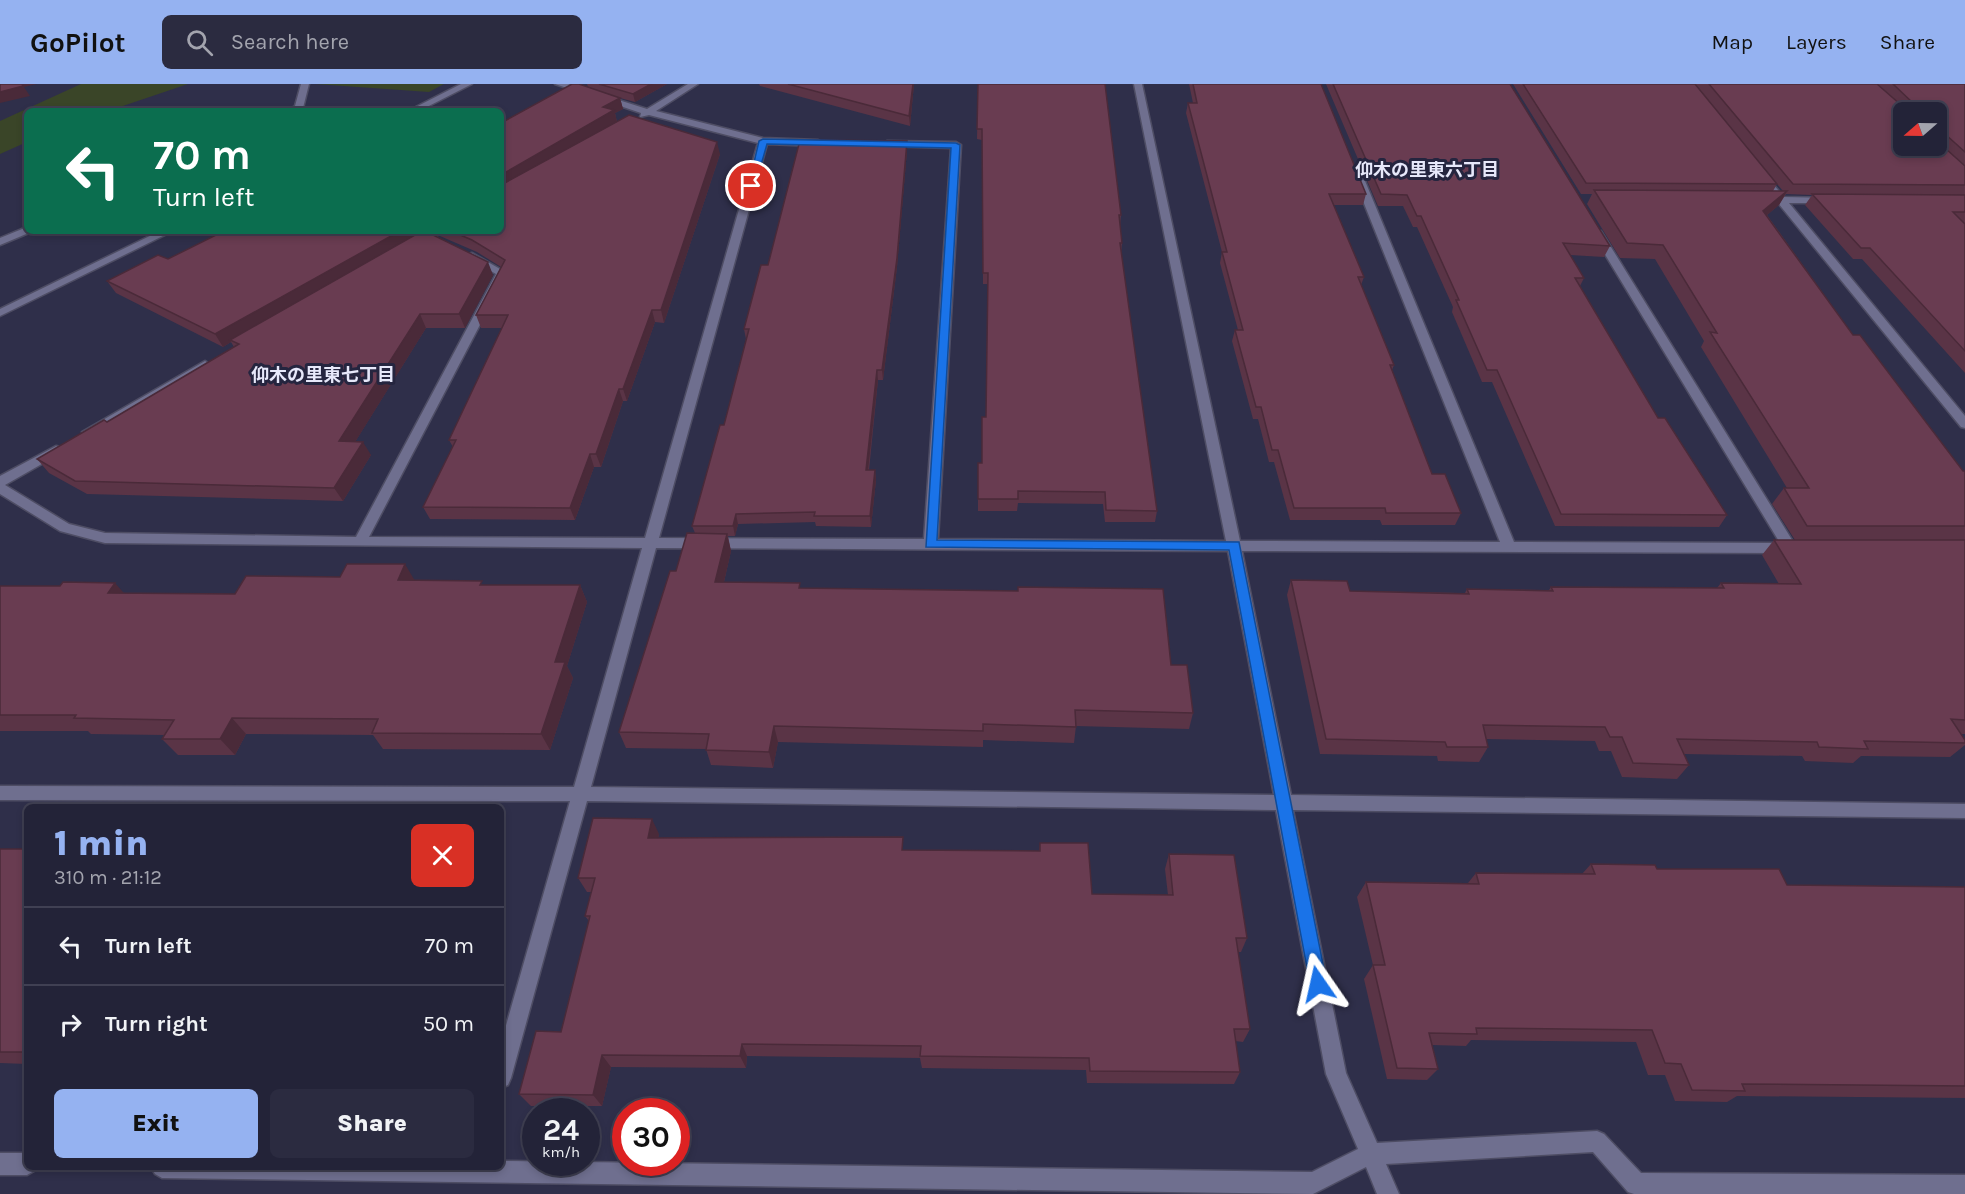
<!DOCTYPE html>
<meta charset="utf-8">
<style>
:root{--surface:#232338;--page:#2b2b40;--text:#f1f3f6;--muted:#a3a4ae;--line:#404053;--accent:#95b2f1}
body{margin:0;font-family:Karla,"Noto Sans JP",sans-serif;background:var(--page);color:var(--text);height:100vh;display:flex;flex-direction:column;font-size:22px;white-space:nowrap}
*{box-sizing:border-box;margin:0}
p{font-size:20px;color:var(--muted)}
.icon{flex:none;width:33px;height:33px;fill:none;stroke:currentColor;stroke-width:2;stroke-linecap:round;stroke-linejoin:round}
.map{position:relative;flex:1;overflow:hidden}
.drawer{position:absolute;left:24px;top:720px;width:480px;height:366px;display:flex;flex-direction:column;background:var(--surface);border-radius:9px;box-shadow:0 3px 9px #0003,0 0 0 2px var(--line)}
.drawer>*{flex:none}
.guide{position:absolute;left:24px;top:24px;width:480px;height:126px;border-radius:9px;box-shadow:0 3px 9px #0003,0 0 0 2px var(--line);background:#0b6e4f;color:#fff;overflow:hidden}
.needle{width:39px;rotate:250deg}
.buttons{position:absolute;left:1893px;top:18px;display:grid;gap:12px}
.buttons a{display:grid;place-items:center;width:54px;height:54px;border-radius:9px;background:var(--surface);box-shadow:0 3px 9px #0003,0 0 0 2px var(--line);font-size:30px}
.speed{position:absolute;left:522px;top:1014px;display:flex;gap:12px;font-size:30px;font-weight:700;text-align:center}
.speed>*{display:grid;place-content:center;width:78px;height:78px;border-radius:50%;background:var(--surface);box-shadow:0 3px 9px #0003,0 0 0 2px var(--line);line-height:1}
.speed small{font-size:15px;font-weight:400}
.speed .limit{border:9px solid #d22;background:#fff;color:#111}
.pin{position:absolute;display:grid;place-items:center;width:51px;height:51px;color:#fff;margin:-26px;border:3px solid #fff;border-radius:50%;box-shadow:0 2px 6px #0007}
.me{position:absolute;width:66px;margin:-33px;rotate:349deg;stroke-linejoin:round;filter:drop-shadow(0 0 4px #0008)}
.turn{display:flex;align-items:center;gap:21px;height:126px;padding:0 30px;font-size:27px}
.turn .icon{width:78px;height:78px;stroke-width:2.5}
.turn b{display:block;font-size:42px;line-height:51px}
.round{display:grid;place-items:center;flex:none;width:63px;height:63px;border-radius:9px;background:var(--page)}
.overview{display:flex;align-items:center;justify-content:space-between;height:102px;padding:0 30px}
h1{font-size:36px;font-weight:800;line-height:45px;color:var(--accent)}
.action{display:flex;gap:12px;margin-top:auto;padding:12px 30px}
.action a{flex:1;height:69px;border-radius:9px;background:var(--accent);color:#111;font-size:24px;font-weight:800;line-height:69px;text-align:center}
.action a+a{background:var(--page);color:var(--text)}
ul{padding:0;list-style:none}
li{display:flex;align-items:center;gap:18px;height:78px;padding:0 30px;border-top:2px solid var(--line)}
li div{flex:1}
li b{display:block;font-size:22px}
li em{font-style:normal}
header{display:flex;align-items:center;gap:36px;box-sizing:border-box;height:84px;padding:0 30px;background:var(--accent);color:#111}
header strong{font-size:28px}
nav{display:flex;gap:33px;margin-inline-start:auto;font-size:21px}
.search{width:420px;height:54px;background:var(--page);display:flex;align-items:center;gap:15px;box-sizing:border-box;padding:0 21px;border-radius:9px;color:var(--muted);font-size:22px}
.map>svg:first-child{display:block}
</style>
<header>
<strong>GoPilot</strong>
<div class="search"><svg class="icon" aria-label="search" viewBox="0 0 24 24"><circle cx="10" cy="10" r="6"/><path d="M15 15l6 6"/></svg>Search here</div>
<nav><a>Map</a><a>Layers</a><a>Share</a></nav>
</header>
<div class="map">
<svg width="1965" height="1110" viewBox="0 0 1965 1110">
<rect width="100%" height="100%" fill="#2f2f4a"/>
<path fill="#3a4528" d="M81,0H188L108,27H27V58L0,70V37Z
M315,0H444L429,8Z"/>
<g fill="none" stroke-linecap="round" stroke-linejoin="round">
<defs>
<path id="minor" d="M301,0H309L303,24L299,27H287L295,22Z
M555,0H568L647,25L688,0H698L656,27L763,54L818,56L823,59L818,62L767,60L659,454L924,455L951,64L884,62L882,60L887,57L956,58L961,61L938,455L1226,457L1134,0H1142L1240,457L1500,458L1353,92L1358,89L1363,92L1514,458L1780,459L1592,149L1601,147L1797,464L1790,469L1242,467L1291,711L1965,720V734L1293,726L1346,989L1377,1059L1597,1047L1604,1050L1641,1089L1965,1091V1110H1634L1628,1108L1593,1068L1386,1080L1399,1110H1377L1366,1083L1313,1110L162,1094L155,1090L151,1083H501V1077L1312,1088L1358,1065L1326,990L1276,726L587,717L511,994L508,1001L501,1004V959L570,717L0,716V702L574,703L642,464L105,459L60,447L0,410V392L56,362L61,363L62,366L61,369L5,401L69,440L105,449L356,453L496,190L468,174V170L472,169L507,189L369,453L645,454L758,59L649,31L640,33L641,29ZM656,464L1228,467L1274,711L591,703Z
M1766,99H1772L1784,113L1831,114V118L1827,119H1789L1965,332V344L1961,343L1778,119L1772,118L1771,116L1774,114L1764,101Z
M27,143V147L31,148L0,161V154Z
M431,147H444L420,162H412V158Z
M205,277L211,281L209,284L92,351L88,352L82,348Z
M0,1069H27V1083H36L34,1087L27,1091H0Z"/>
<path id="tertiary" d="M461,0H472L419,27H408Z
M160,147H173L0,232V225Z"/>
</defs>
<use href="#minor" stroke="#4e4d64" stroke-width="3"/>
<use href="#tertiary" stroke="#4e4d64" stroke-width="3"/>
<use href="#minor" fill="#6f6f8f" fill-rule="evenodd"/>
<use href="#tertiary" fill="#6f6f8f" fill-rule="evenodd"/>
</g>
<path fill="#5a3446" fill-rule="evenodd" d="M587,0H667L635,18L620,14L623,25L615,29L617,38L720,70L664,239L655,238L627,317H623L601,383H594L575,436L430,435L423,423L453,363L449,356L502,244H481L476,231L501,183L477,168L440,152L438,147H501L588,3Z
M759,0H914L910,42L760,2Z
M978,0L1121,131L1120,142L1122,159L1121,170L1157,427L1155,438H1105L1103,420L1018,419L1017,427H978V379H982L986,333L988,200H983L982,56L977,55Z
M1189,0H1321L1366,110L1363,121H1334L1364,193L1361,201L1394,281L1392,286L1432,390L1461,429L1455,441H1382L1380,436H1290L1274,378H1269L1258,335H1253L1232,257L1235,246H1238L1220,179L1222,168L1186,29L1188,19H1193Z
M1326,0H1510L1610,162L1604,173L1570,171L1584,194L1580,202L1658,334L1727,431L1719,443L1555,442L1492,298H1482L1452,228L1453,223L1417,143H1413L1403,122H1378Z
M1513,0H1965V289L1862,175H1853L1805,121L1812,111L1786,110L1779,121L1767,131L1853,251L1963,387H1965V650H1961L1965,656V661L1950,673L1861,672L1853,679L1805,677L1802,672L1684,670L1689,681L1677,695L1622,693L1611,667H1599L1595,657L1486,655L1488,663L1479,678L1438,677L1437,672L1320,670L1287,511L1291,496L1350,507L1465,509L1467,505L1549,506L1551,503L1717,504L1721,499L1779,500L1762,471L1774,456H1795L1772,420L1784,404H1787L1701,263L1704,257L1655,175L1620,174L1587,120L1592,110H1581ZM1936,28V62H1904ZM1755,74L1783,107H1773L1777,100Z
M907,57V66L897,183L883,296H878L869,386H875L876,396L871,443L816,442L815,438L738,440L735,452H728L731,467L724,498L801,504L1171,581L1193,629L1189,645L1076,642L1074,659L983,656V663L778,658L773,684L711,681L706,665L626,664L619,648L676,487L695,449L692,442L724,341L746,255L744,245L768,181Z
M224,147H427L426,148L493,191L465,244H426L355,358L371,371L343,417L87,410L49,389L37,375L107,338L234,263L231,258L223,263L116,209L107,197L168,175Z
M414,496L485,501H580L587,518L567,582L573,594L550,666L383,665L373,651L246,650L235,671H178L162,655L164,651L91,650L88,647H0V502H60L125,509L235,510Z
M659,750L658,754L904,766L1039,767L1040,759L1092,810L1168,811L1165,785L1169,770L1247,854L1241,868H1238L1250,945L1243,958L1235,957L1240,988L1234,1000L1087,999L1086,986L922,984L920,974L747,972L746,984L611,983L602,1022H531L519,1010L561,948L589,837L585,832L592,808H587L578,794Z
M0,765H27V980L0,979Z
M1591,780L1657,785L1787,801L1965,803V1014L1737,1012L1727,1018L1675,1017L1665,991H1648L1636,958L1471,956L1466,962L1432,961L1438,985L1427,996L1387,995L1364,895L1373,881L1357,813L1366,798L1468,799L1476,789L1582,790Z"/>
<path fill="#4a2a39" d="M22,0H37L24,3L30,12L0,19V8Z
M651,0H667L635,18L633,10Z
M913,0H914L910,42L909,32Z
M620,14L623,25L615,29L617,38L501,105V91L603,23Z
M907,57V66L897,183L883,296L882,286Z
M717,58L720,70L664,239L661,226Z
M1787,107L1779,121L1755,141L1763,127Z
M400,147H427L230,256L231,258L223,263L215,250Z
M488,178L493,191L465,244L459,230Z
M652,226L655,238L627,317L623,305Z
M420,230L426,244L347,371L339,357Z
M877,286L878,296L867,396L866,386Z
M619,305L623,317L601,383L596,370Z
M363,358L371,371L343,417L334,404Z
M590,370L594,383L575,436L570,424Z
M875,386L876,396L871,443L870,432Z
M736,430L738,440L735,452L733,442Z
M727,450L731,467L720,515L715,498Z
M405,480L415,497L398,496Z
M115,499L130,516L108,509Z
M580,501L587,518L567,582L573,594L550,666L541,650L555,578Z
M232,634L246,650L235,671L220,655Z
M774,642L778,658L773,684L769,668Z
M652,735L659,750L655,769L648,754Z
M742,960L747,972L746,984L740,972Z
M602,971L611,983L602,1022L593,1011Z"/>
<path fill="#693c51" stroke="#4a2a39" stroke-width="1.5" d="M0,0H22L23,2L0,8Z
M572,0H579L620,14L603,23L614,26L501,91V39Z
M599,0H651L633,10Z
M788,0H913L909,32Z
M978,0H1105L1121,131H1119L1122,159H1120L1157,427L1106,426L1105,408L1018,407V415H978V379H982V333H986L988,189H983L982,45H977Z
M1193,0H1321L1366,110H1329L1364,193H1358L1394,281H1390L1432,390H1445L1461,429H1386L1385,424H1294L1278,366H1272L1261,323H1256L1235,246H1243L1222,168H1227L1188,19H1197Z
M1333,0H1510L1610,162L1563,159L1584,194H1575L1658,334H1665L1727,431L1561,430L1497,286H1487L1456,216H1459L1421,132H1417L1407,111L1381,110Z
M1523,0H1695L1777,100L1586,99Z
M1709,0H1877L1909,28H1904V62H1936V56L1965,82V101L1793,100Z
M1893,0H1965V68L1945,50H1936V28H1913L1912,18Z
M629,31L717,58L661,226H652L623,305H619L596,370H590L570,424L423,423L456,356H449L508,231H476L505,176L472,156L451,147H501V101Z
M800,56L907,57L897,174L882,286H877L866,386H875L870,432H814L815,428L736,430L733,442H692L720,341H724L749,245H744L761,181H768Z
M1594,106L1787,107L1763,127L1853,251H1860L1963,387H1965V442H1807L1784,404H1809L1710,248L1717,249L1663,161L1627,159Z
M1812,110L1965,111V128H1953L1965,140V267L1870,164H1861Z
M224,147H400L215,250L107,197L158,171L168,175Z
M422,147H425L488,178L459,230H420L339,357L363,358L334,404L75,397L37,375L104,336L107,338L239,260L230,256Z
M687,449L727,450L715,498L800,499L799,504L1018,507V503L1163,505L1171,581H1187L1193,629L1075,626L1076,643L983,640V647L774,642L769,668L706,666L709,650L619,648L670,487H676Z
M1774,456H1965V636L1951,635L1965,656V659L1864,657L1868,665L1819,663L1817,658L1677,655L1689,681L1633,679L1622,653H1610L1605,643L1483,641L1488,663H1447L1445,658L1326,655L1291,496L1347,497L1350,507L1469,510L1467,505L1553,507L1551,503L1724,504L1721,499L1801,500Z
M347,480H405L398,496L482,497L480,501H580L555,578H565L541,650L372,649L378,635L232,634L220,655H162L174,636L74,634L76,631H0V502H60L63,498L115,499L108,509L235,510L246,492L340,493Z
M593,734L652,735L648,754L903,753L902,766L1040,767V759H1088L1092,810L1173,811L1169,770L1234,771L1247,854H1236L1250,945H1234L1240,988L1090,987L1089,974L920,972L921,962L742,960L740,972L602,971L593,1011L519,1010L536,947L561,948L590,832H585L595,794H578Z
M0,765H27V968H0Z
M1591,780L1655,781L1657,785H1779L1787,801L1965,803V1002L1742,1000L1745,1007L1692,1006L1681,980L1665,979L1652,946L1476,944L1477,950L1429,949L1438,985L1397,984L1373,881H1385L1366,798L1479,800L1476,789L1595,790Z"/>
<path fill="#1a73e8" stroke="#114b97" stroke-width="1.5" d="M763,55L956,59L960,61L937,456L1239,458L1327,900L1325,906L1318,908L1312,906L1310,900L1229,466L926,463L951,64L767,60L755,102L748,104L759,57Z"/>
<g text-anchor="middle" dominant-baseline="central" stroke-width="6" stroke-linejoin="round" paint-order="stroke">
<g font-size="18" font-weight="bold" fill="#e7e8fa" stroke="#25253f">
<text x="1427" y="86">仰木の里東六丁目</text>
<text x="323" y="291">仰木の里東七丁目</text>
</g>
</g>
</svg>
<div class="buttons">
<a><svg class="needle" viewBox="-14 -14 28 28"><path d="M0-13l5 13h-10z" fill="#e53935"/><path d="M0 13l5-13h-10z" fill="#a3a4ae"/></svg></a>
</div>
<div class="speed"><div>24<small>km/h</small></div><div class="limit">30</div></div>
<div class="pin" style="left:751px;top:102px;background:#d93025"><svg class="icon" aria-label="arrive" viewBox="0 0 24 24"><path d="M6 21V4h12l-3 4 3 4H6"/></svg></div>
<svg class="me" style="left:1318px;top:900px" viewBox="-20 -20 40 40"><path d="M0-17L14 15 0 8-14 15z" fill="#1a73e8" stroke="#fff" stroke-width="4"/></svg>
<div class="guide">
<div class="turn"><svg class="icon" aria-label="left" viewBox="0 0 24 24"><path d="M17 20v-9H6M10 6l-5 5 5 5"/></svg><div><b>70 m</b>Turn left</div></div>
</div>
<section class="drawer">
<div class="overview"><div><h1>1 min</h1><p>310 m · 21:12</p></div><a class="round" style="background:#d93025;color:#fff"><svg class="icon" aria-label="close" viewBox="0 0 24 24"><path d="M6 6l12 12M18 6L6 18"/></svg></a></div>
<ul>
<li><svg class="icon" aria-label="left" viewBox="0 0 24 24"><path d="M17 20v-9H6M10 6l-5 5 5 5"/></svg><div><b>Turn left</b></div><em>70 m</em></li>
<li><svg class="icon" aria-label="right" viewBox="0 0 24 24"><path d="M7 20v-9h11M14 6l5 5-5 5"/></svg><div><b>Turn right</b></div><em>50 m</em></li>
</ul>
<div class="action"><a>Exit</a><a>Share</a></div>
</section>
</div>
